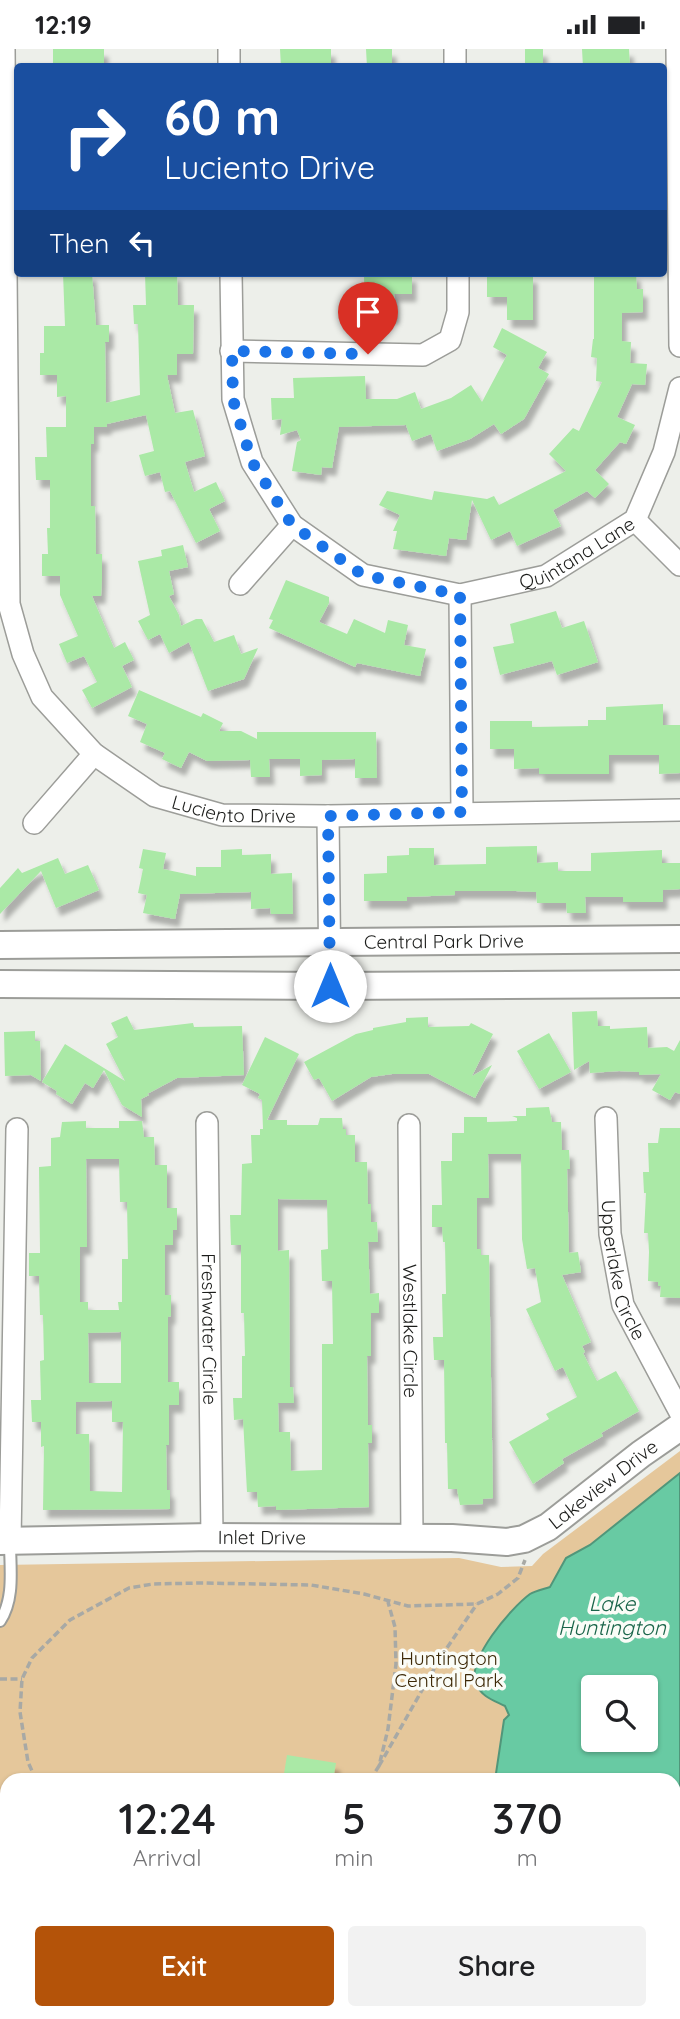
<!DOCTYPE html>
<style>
:root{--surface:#fff;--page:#f2f2f2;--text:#202124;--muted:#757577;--accent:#b45309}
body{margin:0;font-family:Quicksand,sans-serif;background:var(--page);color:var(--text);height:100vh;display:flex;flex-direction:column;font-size:26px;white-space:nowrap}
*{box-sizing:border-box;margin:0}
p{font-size:23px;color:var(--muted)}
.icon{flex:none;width:38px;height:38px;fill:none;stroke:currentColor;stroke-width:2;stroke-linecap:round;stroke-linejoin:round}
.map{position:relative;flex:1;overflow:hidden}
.sheet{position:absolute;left:0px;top:1724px;width:681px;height:247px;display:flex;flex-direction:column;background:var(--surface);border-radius:21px 21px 0 0;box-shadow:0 2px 5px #0004}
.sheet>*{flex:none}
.banner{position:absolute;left:14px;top:14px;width:653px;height:214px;border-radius:7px;box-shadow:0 2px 5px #0004;background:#1a4fa0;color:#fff;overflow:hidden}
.controls{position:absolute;left:581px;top:1626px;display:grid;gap:14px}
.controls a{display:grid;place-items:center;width:77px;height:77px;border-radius:7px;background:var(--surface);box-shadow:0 2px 5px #0004;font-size:35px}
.pin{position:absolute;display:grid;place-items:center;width:60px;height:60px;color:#fff;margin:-72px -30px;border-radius:50% 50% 50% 0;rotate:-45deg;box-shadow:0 0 7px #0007}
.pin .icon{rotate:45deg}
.me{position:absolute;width:77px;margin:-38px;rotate:0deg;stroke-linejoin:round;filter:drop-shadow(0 0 5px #0008)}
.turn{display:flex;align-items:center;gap:24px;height:147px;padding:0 35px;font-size:32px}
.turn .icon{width:91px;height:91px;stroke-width:2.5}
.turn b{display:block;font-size:49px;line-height:60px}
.then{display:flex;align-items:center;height:66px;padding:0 35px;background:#0003;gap:14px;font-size:26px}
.eta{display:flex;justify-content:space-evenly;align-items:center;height:119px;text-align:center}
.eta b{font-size:42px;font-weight:600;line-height:49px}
.action{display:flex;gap:14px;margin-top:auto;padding:14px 35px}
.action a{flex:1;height:80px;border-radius:7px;background:var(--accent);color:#fff;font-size:28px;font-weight:600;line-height:80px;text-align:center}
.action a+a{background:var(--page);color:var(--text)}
.status{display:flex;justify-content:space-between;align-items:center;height:49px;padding:0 35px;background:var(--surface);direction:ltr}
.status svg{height:19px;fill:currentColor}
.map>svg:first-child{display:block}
</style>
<div class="status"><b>12:19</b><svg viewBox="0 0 49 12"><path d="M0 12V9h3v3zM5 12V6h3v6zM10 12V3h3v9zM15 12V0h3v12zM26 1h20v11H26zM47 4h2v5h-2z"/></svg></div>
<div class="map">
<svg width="680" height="1970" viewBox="0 0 680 1970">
<defs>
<filter id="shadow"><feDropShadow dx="4.5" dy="8" stdDeviation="2" flood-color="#0004"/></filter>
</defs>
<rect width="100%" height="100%" fill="#edefea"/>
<path fill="#e5c79b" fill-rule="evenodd" d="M680,1402V1970H0V1516L459,1509L501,1518L532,1517L543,1505ZM593,1638H646V1690H593ZM7,1731H674V1964H7Z"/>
<path fill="#68caa3" stroke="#51967a" stroke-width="2" fill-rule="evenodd" d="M680,1424V1970H593L592,1964H674V1731H495L504,1671L509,1666L505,1657C493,1651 482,1648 476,1635C466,1611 511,1559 530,1545C535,1542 544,1540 550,1538L566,1509L590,1496ZM593,1638H646V1690H593Z"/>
<path fill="#aae9a6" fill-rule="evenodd" filter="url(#shadow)" d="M53,0H104V18H53Z
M280,0H331V18H281Z
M366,0H392V18H367Z
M525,0H543V18H525Z
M582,0H629L630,18H583Z
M63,224H92L96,276H109V293H105L106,354L140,346L138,275H134L133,256H146L145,224H177L178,256H194L193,305H177V326H167L175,364L193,361L205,407L185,413L194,443L216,433L225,452L209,460L220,482L196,494L170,442L165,443L160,423L145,427L139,406L154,402L146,366L107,375V378H94V395H91V457H95L96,505H102V530L101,547H92L114,599L125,593L134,611L122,617L132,638L92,659L82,641L97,633L84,607L67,614L59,595L78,587L60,546V527H42V505H48L47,479H50V431H36L35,408H47L46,378H66V347L57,348V326H40V304H44V277H65Z
M594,224H636L637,240H643V263L622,264V292L631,293L630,314L647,315L645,336L632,335L617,368L635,376L626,395L620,393L595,421L609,435L595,449L587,442L553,461L561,477L517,497L510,482L491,491L472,451L466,491L449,489L446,507L393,500L397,482H393L400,466L379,456L387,442L432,451L434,442L487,450L494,447L499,456L566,422L549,405L573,379L579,382L602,333L596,332L597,309L591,308L593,290H594Z
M412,225V245H394L395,267H365L364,227Z
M487,226H533V271H507V248H487Z
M502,279L547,303L538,319L549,325L524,370L501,385L494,375L470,390L437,402L431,385L412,392L406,376L339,378L332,419L322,418L321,426L292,422L297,393L301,391L297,381L280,386L282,370L272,371L271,349H294L293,329L365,327L366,350H397L415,343L421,360L451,349L471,336L482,353L507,306L493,298Z
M183,496L188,518L169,522L174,545L169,547L179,566L181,577L196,570H202L214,593L234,586L241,605L258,599L244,630L208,642L189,593L169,604L160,585L148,591L138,572L150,566L138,512L162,507L161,501Z
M286,531L329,548V554L319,573L347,585L354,570L385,584L388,571L408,576L404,596L426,600L420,627L357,614L355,618L269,579L273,571L269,570Z
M556,562L562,579L584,572L598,613L557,626L552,612L500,626L493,598L514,594L510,575Z
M139,641L201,668L203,664L223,674L219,682H241L257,690V683H376L377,729H355V710L322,711V726L300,727V710H269L270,728H251L250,711L207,712L189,703L181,719L162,710L165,704L140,693L147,675L128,667Z
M663,655V676H680V724L659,725V706H609V725H539V719L514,720V700H490V672H532V678L588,677V671H606V658Z
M537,797V814L558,813V822H591V804L662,801V814H680V840L663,841V853H623V848H585L586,864H567L566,854H537L536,843L516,842H455V846L407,848V852H364V825L387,824V807L409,806V799H434V816L486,815V798Z
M143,800L166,804L163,820L196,827V818H221V801L242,800V806L271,805V825L292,824L293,865H271L270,859L251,860V843L180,845L175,870L143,864L147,846L138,844L143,820L139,819Z
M58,809L65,825L88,816L99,841L56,859L41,822L0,865V839L18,819L22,824Z
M597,962L598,977H610V980L647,978L648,999L667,998L674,1002L680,991V1045L675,1043L670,1051L652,1041L661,1025L639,1026V1023L619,1022L590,1024L589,1012L574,1021L572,963Z
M127,967L134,981L193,974L194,978L242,977L244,1026L177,1029L147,1045L149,1046L141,1050L142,1068L122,1056L104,1021L93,1039L85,1034L72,1055L56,1045L57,1042L42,1033L65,995L125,1032L106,995L118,988L111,974Z
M428,968V978L469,977L471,974L493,985L472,1027L492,1016L475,1049L429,1025H392L371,1028L332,1052L319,1029L314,1031L304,1013L356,985L373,981V979L406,973V969Z
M35,982V992H40L41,1032L31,1026L5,1027L4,983Z
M549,984L571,1023L539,1040L517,1002Z
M265,988L299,1005L267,1071H287V1076H318L320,1069H342L343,1080H346V1086H355V1113H367L368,1155H371V1173H377L378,1193H368L370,1245L379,1244V1264H371V1307H367L368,1376H372V1394H368L369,1458L276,1461V1457L258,1458L257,1443H247L243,1370L234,1371L233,1349H242V1307H245L244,1264H241V1196H231L230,1166H241L242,1115L252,1114L251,1086H260V1080H263L262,1051L258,1049L260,1045L242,1036ZM278,1150L327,1151L328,1200L321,1201L322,1232H332L333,1295H322V1421L291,1422L290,1383H279L278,1354H294L293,1338H290L289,1201L278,1202Z
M549,1058L552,1073H561L562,1101H569L570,1120H567L569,1204L578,1203L581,1223L562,1226L591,1293L582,1297L585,1303L583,1304L597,1332L616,1322L639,1362L601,1384L603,1387L562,1410L564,1414L533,1435L509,1393L549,1370L546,1365L577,1348L563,1318L555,1322L526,1260L541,1253L535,1219L527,1220L522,1190L521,1105H488L489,1149H477V1200H481V1206H489L493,1449L483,1450V1455L460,1456L457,1440H448L447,1394H445L444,1311H434L433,1288H443L442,1245H446L445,1193H443L442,1178H432V1156H442L441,1112H452V1084H464V1068H487V1073L517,1072V1069L512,1067H526V1059Z
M86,1072V1079H119V1072H142L144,1088H154L155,1116H167V1159H177V1181H173V1196H165V1246H171V1267L168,1268V1333H179V1356H169V1396H166L167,1441H170V1460L43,1461L44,1397L41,1398V1373H32L31,1351H41L40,1312L44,1311L43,1266H40L39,1227H29V1204H40L39,1118L51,1117V1089L60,1088L62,1073ZM86,1110H119L120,1153H127L128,1210H122V1253H118L119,1261H88V1253H80V1198H87ZM121,1283V1334H89L88,1284ZM112,1352V1373H123L122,1443L90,1442L89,1385H76V1353Z
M660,1079H680V1249L660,1248L661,1237H658V1233L648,1232L649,1203L648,1184H644L646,1144H644L643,1123H649L648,1094H658Z
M287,1706L336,1714L333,1731H283Z"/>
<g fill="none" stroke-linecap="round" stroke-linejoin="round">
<defs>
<path id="service" d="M0,1572C15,1549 10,1519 10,1493"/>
<g id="minor">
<path id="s1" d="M4,0L9,555L23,605L42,648L94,705L155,747L222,766L328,767L680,761"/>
<path d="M229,0V18"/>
<path d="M455,0V18"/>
<path d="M677,0L680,297"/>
<path id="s2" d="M231,224L233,350L252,413L292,476L363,526L460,546L546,527L635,471L664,403L680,339"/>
<path d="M231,302L423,306L450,291L458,263V224"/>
<path d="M635,471L680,516"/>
<path d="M240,535L292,476"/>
<path d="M460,546L462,763"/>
<path d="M328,767L330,937"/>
<path d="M34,774L94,705"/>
<path id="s3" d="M606,1069L610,1185L623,1256L680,1363"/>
<path id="s4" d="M207,1074L212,1488"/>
<path id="s5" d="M409,1076L412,1490"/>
<path d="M10,1492L17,1080"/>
</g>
<g id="tertiary">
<path id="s6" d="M0,896L680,890"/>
<path d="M0,935L330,937L680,935"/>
<path id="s7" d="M0,1492L212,1488L452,1489L507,1493L524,1490L548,1478L641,1405L680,1378"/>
</g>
</defs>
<use href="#service" stroke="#9c9d99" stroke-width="14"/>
<use href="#minor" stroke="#9c9d99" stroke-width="24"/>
<use href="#tertiary" stroke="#9c9d99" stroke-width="30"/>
<path stroke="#a8a9a5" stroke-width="3.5" stroke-dasharray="7 3.5" stroke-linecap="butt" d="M0,1630H22
M379,1717L442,1606L477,1555
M36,1731L28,1713L20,1663L22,1630L32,1609L70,1571L129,1539L153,1535L201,1534L311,1536L364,1545L408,1557L477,1555L498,1545L518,1529L525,1511
M370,1731L379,1717L388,1680L396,1615L395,1578L388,1553
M0,1803L7,1811
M0,1814L7,1815
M487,1964L496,1970"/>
<use href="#service" stroke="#fff" stroke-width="10"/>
<use href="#minor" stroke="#fff" stroke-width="21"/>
<use href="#tertiary" stroke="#fff" stroke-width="26"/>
</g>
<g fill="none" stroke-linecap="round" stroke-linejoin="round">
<path stroke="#1a73e8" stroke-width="12" stroke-dasharray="0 21.6" d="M330,937L328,767L462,763L460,546L363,526L292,476L252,413L233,351L232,302L368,305"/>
</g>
<g text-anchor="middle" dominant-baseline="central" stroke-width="7" stroke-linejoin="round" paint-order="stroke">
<g font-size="19" fill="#1c1d1b" stroke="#fafcf7">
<text stroke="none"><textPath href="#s2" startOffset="578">Quintana Lane</textPath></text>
<text stroke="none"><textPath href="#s1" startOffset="886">Luciento Drive</textPath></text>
<text stroke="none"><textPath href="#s6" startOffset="444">Central Park Drive</textPath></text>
<text stroke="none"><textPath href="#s3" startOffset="154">Upperlake Circle</textPath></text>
<text stroke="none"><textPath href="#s4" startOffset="206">Freshwater Circle</textPath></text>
<text stroke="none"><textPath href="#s5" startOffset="206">Westlake Circle</textPath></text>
<text stroke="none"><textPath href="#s7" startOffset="621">Lakeview Drive</textPath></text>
<text stroke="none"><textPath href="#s7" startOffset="262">Inlet Drive</textPath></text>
</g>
<g font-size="19" fill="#3d2907" stroke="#fafcf7">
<text x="449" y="1609">Huntington<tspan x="449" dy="22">Central Park</tspan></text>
</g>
<g font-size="21" font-style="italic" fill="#1a654a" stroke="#fafcf7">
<text x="612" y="1554">Lake<tspan x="612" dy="24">Huntington</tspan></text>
</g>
</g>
</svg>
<div class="controls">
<a><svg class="icon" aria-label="search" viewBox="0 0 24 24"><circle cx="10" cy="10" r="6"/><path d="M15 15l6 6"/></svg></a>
</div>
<div class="pin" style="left:368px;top:305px;background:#d93025"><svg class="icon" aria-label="arrive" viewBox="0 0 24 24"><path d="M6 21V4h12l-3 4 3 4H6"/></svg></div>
<svg class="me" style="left:330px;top:937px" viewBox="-20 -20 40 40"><circle r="19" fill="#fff"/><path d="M0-13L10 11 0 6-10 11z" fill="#1a73e8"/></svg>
<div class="banner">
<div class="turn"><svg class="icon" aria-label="right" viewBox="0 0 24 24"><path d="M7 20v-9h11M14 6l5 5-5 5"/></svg><div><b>60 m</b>Luciento Drive</div></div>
<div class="then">Then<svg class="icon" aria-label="left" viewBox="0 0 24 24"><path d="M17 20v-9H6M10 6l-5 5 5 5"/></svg></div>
</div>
<section class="sheet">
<div class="eta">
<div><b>12:24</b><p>Arrival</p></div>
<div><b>5</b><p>min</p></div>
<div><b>370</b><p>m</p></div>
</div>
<div class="action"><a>Exit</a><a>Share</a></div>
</section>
</div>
